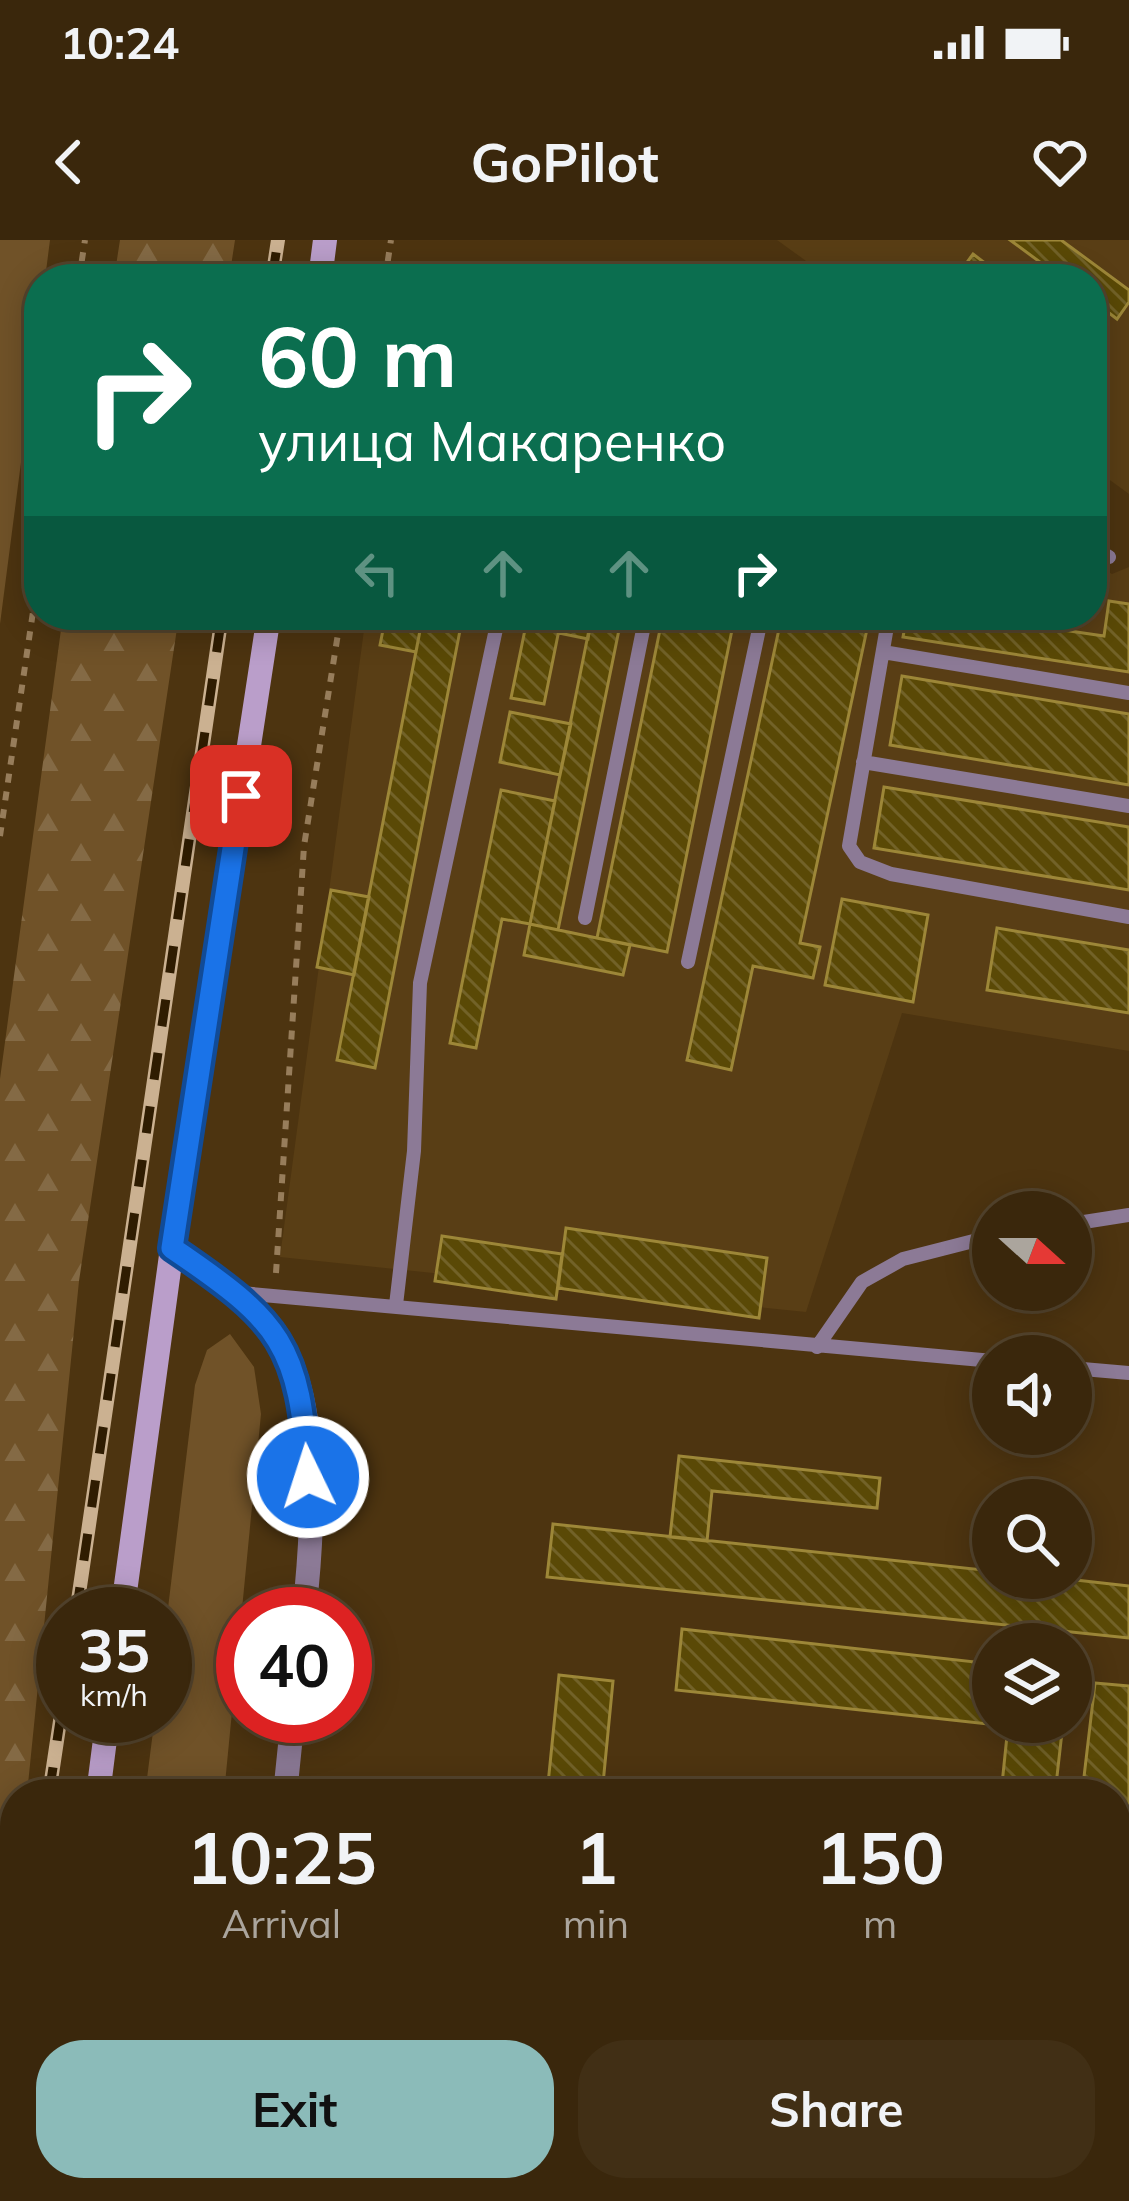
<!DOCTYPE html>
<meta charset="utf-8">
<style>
:root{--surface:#3a270c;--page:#412f15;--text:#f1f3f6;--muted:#aba59d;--line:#54442d;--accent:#8bbbb9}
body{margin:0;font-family:Mulish,sans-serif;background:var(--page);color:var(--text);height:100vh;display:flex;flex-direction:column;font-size:45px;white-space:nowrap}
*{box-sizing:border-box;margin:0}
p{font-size:39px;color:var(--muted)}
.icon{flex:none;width:66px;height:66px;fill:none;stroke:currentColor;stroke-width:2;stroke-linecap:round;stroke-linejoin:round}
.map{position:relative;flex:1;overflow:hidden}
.sheet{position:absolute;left:0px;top:1539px;width:1131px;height:423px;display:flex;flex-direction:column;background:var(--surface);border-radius:48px 48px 0 0;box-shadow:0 6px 30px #0003,0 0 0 3px var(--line)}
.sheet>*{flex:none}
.guide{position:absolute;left:24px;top:24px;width:1083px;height:366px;border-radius:48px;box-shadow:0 6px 30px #0003,0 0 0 3px var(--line);background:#0b6e4f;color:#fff;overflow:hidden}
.needle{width:78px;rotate:111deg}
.fabs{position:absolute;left:972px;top:951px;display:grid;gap:24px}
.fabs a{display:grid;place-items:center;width:120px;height:120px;border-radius:50%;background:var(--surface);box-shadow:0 6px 30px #0003,0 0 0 3px var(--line);font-size:60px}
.speed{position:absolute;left:36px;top:1347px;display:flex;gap:24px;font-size:60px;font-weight:700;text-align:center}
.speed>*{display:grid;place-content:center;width:156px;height:156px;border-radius:50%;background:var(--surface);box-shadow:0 6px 30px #0003,0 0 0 3px var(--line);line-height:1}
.speed small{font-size:30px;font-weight:400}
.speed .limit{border:18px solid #d22;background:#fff;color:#111}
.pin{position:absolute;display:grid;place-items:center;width:102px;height:102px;color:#fff;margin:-51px;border-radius:24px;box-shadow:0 6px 18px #0006}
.me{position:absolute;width:132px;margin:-66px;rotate:356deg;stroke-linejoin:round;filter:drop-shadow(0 0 9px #0008)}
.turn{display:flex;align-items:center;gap:42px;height:252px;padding:0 36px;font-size:54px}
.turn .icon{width:156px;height:156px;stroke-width:2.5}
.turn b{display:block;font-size:84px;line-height:102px}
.lanes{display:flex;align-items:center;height:114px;padding:0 36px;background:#0003;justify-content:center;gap:60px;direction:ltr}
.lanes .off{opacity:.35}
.eta{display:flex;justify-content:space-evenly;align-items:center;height:204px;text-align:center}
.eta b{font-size:72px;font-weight:700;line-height:84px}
.action{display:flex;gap:24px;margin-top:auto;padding:24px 36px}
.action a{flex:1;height:138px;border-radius:48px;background:var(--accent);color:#111;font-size:48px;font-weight:700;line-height:138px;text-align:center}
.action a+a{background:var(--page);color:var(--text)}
.status{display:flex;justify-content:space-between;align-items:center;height:84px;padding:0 60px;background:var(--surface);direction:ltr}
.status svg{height:33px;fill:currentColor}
header{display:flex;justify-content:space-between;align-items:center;height:156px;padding:0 36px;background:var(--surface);font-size:54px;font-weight:700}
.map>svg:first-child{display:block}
</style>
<div class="status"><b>10:24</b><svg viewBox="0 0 49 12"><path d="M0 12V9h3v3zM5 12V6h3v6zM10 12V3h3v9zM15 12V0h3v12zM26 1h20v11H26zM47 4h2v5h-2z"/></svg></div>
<header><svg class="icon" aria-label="back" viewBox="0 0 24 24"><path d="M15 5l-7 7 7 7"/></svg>GoPilot<svg class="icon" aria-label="heart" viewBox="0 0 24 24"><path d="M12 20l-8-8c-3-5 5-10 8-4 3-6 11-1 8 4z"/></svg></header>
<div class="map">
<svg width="1129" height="1961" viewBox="0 0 1129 1961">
<defs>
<pattern id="forest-firs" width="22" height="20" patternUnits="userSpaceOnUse" patternTransform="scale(3)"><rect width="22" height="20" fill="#705228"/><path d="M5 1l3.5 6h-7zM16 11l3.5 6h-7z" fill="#846a45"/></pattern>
<pattern id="building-back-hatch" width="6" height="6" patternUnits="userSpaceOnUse" patternTransform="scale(3)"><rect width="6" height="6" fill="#5a4906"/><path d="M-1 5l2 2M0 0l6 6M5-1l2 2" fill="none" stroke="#726228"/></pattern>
</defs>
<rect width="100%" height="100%" fill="#4d3410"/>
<path fill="#593e15" d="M777,0H1129V254L1092,227V39H831Z
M1092,322L1112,334L1129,327V811L902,773L806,1072L280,1017L366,375H1092Z"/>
<path fill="#705228" d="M0,0H50L45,39H39V84L0,384Z
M230,1094L254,1127L261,1174L224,1554H145L155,1476H165V1393L195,1145L207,1110Z"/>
<path fill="url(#forest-firs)" d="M120,0H235L229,39H114Z
M63,375H179L79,1041L27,1554H15V1673L0,1821V839Z"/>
<path fill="url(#building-back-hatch)" stroke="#9d8738" stroke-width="3" d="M1010,0H1061L1129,50V62L1117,79L1092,60V39H1063Z
M973,14L1006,39H955Z
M1109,361L1129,364V432L903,397L907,375H1052L1049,388L1104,396Z
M386,375H423L416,412L380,405Z
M423,375H463L375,828L337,820Z
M528,375H562L544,464L511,458Z
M562,375H592L588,399L559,393Z
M592,375H622L558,690L530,684Z
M663,375H735L667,712L597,698Z
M782,375H870L800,703L820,707L813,738L753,726L731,830L687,820Z
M902,436L1129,474V545L890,505Z
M510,472L571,484L560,535L500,522Z
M884,547L1129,587V650L874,608Z
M501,550L555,561L530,684L502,679L476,808L450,803Z
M331,650L369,657L354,735L317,727Z
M842,659L928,675L913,762L825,745Z
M530,684L630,705L623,735L524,715Z
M997,688L1129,710V773L987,750Z
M566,988L767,1018L759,1078L558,1048Z
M442,996L562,1014L556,1059L435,1041Z
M679,1216L880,1238L877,1268L712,1251L707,1301L670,1297Z
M553,1284L993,1331V1338H1058L1129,1346V1398L547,1337Z
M682,1389L993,1424V1482H1063L1062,1492L676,1450Z
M559,1435L613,1441L602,1554H547Z
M1095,1443L1129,1446V1640L1116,1639V1554H1082Z
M1008,1486L1062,1492L1055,1554H1001Z
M724,1947H1096L1094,1961H850Z"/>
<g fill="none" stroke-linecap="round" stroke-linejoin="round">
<path stroke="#977d5b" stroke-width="6" stroke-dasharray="9 9" stroke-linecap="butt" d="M79,39L85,0
M385,39L391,0
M0,596L39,331
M276,1033L304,606L341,375"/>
<path stroke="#8c7a96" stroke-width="14" d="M1092,307L1109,317
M889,375L849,606L860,622L891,634L1129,677
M883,412L1129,453
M863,522L1129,566
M585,678L646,375
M688,722L762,375
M1071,984L1129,975
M241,1053L993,1121
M396,1065L414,911L420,743L499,375
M817,1107L862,1042L903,1019L993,996
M1071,1128L1129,1133"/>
<path stroke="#8c7a96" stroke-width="24" d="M172,1008C205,1031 242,1052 268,1083C324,1147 313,1294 304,1374
M285,1554L293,1476
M243,1961L244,1947"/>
<path stroke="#ba9eca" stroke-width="24" d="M320,39L325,0
M122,1374L172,1008L269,375
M98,1554L108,1476
M42,1961L44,1947"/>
<defs>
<path id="rail" d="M272,39L278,0
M76,1374L222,375
M49,1554L63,1461
M0,1890L15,1787"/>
</defs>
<use href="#rail" stroke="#cbb191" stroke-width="14"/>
<use href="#rail" stroke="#2f1c01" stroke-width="9" stroke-dasharray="27" stroke-linecap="butt"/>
</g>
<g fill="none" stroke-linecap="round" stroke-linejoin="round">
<defs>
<path id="route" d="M241,556L172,1008C281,1082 300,1104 308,1237"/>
</defs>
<use href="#route" stroke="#114b97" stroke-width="30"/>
<use href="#route" stroke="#1a73e8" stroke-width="21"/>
</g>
</svg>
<div class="fabs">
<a><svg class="needle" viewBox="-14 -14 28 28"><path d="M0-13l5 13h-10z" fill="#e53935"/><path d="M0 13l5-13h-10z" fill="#aba59d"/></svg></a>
<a><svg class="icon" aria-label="sound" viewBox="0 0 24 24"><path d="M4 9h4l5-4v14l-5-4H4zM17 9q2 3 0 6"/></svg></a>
<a><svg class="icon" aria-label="search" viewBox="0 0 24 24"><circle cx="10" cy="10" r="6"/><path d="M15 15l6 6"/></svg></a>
<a><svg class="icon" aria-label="layers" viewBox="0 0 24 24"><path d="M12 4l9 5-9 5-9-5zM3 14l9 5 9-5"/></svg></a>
</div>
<div class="speed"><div>35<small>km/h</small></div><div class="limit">40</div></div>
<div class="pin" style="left:241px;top:556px;background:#d93025"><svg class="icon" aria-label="arrive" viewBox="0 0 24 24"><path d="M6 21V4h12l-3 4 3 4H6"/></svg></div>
<svg class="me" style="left:308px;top:1237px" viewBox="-20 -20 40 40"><circle r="17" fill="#1a73e8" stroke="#fff" stroke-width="3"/><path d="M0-11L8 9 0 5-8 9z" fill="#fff"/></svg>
<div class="guide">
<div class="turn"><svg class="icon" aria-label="right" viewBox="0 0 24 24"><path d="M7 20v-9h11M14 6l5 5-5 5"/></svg><div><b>60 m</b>улица Макаренко</div></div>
<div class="lanes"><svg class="icon off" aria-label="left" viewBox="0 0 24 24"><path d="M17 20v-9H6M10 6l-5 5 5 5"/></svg><svg class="icon off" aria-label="ahead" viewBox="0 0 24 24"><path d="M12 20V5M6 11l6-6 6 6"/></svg><svg class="icon off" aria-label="ahead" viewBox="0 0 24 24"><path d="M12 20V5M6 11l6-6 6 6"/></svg><svg class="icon" aria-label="right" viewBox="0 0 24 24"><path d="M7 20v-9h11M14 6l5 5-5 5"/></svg></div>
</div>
<section class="sheet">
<div class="eta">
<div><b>10:25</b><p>Arrival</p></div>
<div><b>1</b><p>min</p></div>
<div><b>150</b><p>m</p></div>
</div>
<div class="action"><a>Exit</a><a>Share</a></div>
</section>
</div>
